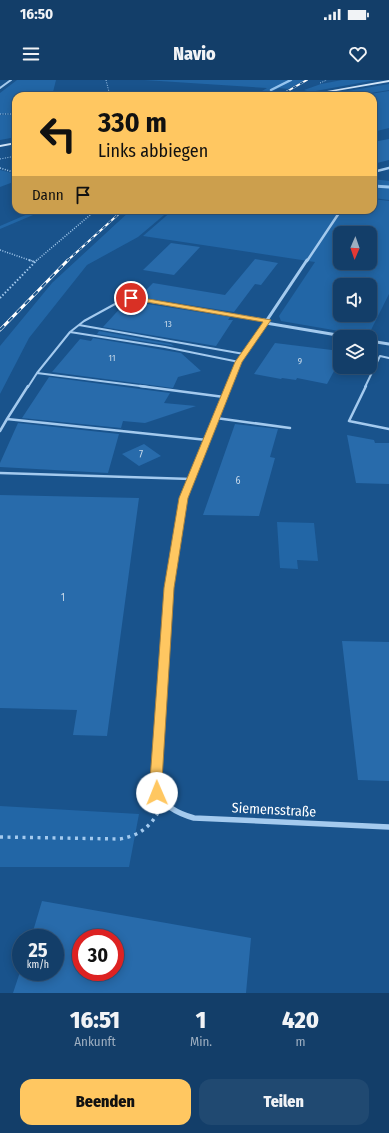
<!DOCTYPE html>
<html lang="de">
<meta charset="utf-8">
<style>
:root{--surface:#133e69;--page:#204971;--text:#f1f3f6;--muted:#9daec0;--line:#32577d;--accent:#ffc761}
body{margin:0;font-family:"Fira Sans Condensed",sans-serif;background:var(--page);color:var(--text);height:100vh;display:flex;flex-direction:column;font-size:15px;white-space:nowrap}
*{box-sizing:border-box;margin:0}
p{font-size:13px;color:var(--muted)}
.icon{flex:none;width:22px;height:22px;fill:none;stroke:currentColor;stroke-width:2;stroke-linecap:round;stroke-linejoin:round}
.map{position:relative;height:913px;overflow:hidden}
.sheet{display:flex;flex-direction:column;background:var(--surface);flex:1}
.sheet>*{flex:none}
.guide{position:absolute;left:12px;top:12px;width:365px;height:122px;border-radius:12px;box-shadow:0 2px 10px #0003,0 0 0 1px var(--line);background:#ffc761;color:#111;overflow:hidden}
.needle{width:26px;rotate:182deg}
.controls{position:absolute;left:333px;top:146px;display:grid;gap:8px}
.controls a{display:grid;place-items:center;width:44px;height:44px;border-radius:8px;background:var(--surface);box-shadow:0 2px 10px #0003,0 0 0 1px var(--line);font-size:20px}
.speed{position:absolute;left:12px;top:849px;display:flex;gap:8px;font-size:20px;font-weight:700;text-align:center}
.speed>*{display:grid;place-content:center;width:52px;height:52px;border-radius:50%;background:var(--surface);box-shadow:0 2px 10px #0003,0 0 0 1px var(--line);line-height:1}
.speed small{font-size:10px;font-weight:400}
.speed .limit{border:6px solid #d22;background:#fff;color:#111}
.pin{position:absolute;display:grid;place-items:center;width:34px;height:34px;color:#fff;margin:-17px;border:2px solid #fff;border-radius:50%;box-shadow:0 1px 4px #0007}
.me{position:absolute;width:44px;margin:-22px;rotate:359deg;stroke-linejoin:round;filter:drop-shadow(0 0 3px #0008)}
.turn{display:flex;align-items:center;gap:14px;height:84px;padding:0 20px;font-size:18px}
.turn .icon{width:52px;height:52px;stroke-width:2.5}
.turn b{display:block;font-size:28px;line-height:34px}
.then{display:flex;align-items:center;height:38px;padding:0 20px;background:#0003;gap:8px;font-size:15px}
.eta{display:flex;justify-content:space-evenly;align-items:center;height:68px;text-align:center}
.eta b{font-size:24px;font-weight:800;line-height:28px}
.primary-button{display:flex;gap:8px;margin-top:auto;padding:8px 20px}
.primary-button a{flex:1;height:46px;border-radius:12px;background:var(--accent);color:#111;font-size:16px;font-weight:800;line-height:46px;text-align:center}
.primary-button a+a{background:var(--page);color:var(--text)}
.status{display:flex;justify-content:space-between;align-items:center;height:28px;padding:0 20px;background:var(--surface);direction:ltr}
.status svg{height:11px;fill:currentColor}
header{display:flex;justify-content:space-between;align-items:center;height:52px;padding:0 20px;background:var(--surface);font-size:18px;font-weight:800}
.map>svg:first-child{display:block}
</style>
<div class="status"><b>16:50</b><svg viewBox="0 0 49 12"><path d="M0 12V9h3v3zM5 12V6h3v6zM10 12V3h3v9zM15 12V0h3v12zM26 1h20v11H26zM47 4h2v5h-2z"/></svg></div>
<header><svg class="icon" aria-label="menu" viewBox="0 0 24 24"><path d="M4 6h16M4 12h16M4 18h16"/></svg>Navio<svg class="icon" aria-label="heart" viewBox="0 0 24 24"><path d="M12 20l-8-8c-3-5 5-10 8-4 3-6 11-1 8 4z"/></svg></header>
<div class="map">
<svg width="389" height="913" viewBox="0 0 389 913">
<rect width="100%" height="100%" fill="#19538c"/>
<path fill="#2266a6" fill-rule="evenodd" d="M17,0H56L52,16H16V33L0,34V13Z
M144,0H305L288,9L279,8L263,16H254L267,8Z
M342,0H376L310,12L304,10L321,4Z
M389,4V10L352,16H318Z
M389,11V48L373,52V16H357Z
M16,34V57L0,60V35Z
M0,90L16,94V101L0,107Z
M373,99L389,101V120L373,118Z
M373,119L389,121V214L368,256L281,241L279,236L315,182L143,156L173,130H373ZM340,153H370V183H340ZM340,205H370V235H340Z
M37,130H45L0,149V146Z
M131,130H170L138,157L87,185L29,258L0,314V266L52,203Z
M277,442L314,443L318,481L297,480L298,489L280,488Z
M0,726L139,734L129,787H0Z"/>
<g fill="none" stroke-linecap="round" stroke-linejoin="round">
<path stroke="#97c6f0" stroke-width="2.5" d="M271,10L291,0"/>
<path stroke="#97c6f0" stroke-width="3" d="M373,106L389,107"/>
</g>
<path fill="#286bab" fill-rule="evenodd" d="M389,59V80L373,84V62Z
M171,163L200,167L174,195L143,190Z
M255,179L278,183L261,205L255,204L234,232L139,217L153,203L225,215Z
M135,222L230,237L228,240H233L216,266L103,247L125,223L132,224Z
M99,251L171,264L174,266L97,254Z
M93,258L181,273L201,291L178,297L173,308L52,292L80,259L91,261Z
M275,263L340,271V280L327,304L297,298L296,300L282,298L281,299L254,294Z
M49,297L170,313L164,323L196,326L145,343L123,341L121,348L22,338Z
M18,343L119,354L108,393L0,387V383Z
M235,344L278,349L270,377L275,378L259,436L203,435Z
M347,355L374,360L375,363H389V404L356,403Z
M144,364L161,376L139,386L122,374Z
M0,415L139,418L107,656L73,655L77,630L0,628Z
M342,561L389,562V701L358,700Z
M42,821L251,858L246,913H13L20,892H55V858H31ZM81,858H115V892H81Z"/>
<g fill="none" stroke-linecap="round" stroke-linejoin="round">
<path stroke="#a4caee" stroke-width="1" stroke-dasharray="1 1.5" stroke-linecap="butt" d="M106,0L110,16
M320,3L327,0
M0,34H16
M0,79L16,76"/>
<path stroke="#a4caee" stroke-width="1.5" stroke-dasharray="1 1.5" stroke-linecap="butt" d="M0,88L16,93
M0,170L32,181
M36,181L96,130"/>
<path stroke="#a4caee" stroke-width="2" stroke-dasharray="1.5 2" stroke-linecap="butt" d="M29,180L35,182
M0,218L37,180"/>
<path stroke="#a4caee" stroke-width="3.5" stroke-dasharray="3 4.5" stroke-linecap="butt" d="M0,757L120,759C140,755 149,748 159,731"/>
<path stroke="#a4caee" stroke-width="2" d="M79,245L244,274
M70,252L84,241L126,218L267,240
M28,307L37,293
M148,307L37,293L70,252L165,267L239,282
M365,307L380,276L389,278"/>
<path stroke="#a4caee" stroke-width="2.5" d="M28,306L7,339L207,360
M140,306L224,317
M366,306L349,341L389,349
M216,338L290,348
M0,351L7,339
M0,393L191,399"/>
<path stroke="#a4caee" stroke-width="2" d="M0,8L11,0"/>
<path stroke="#a4caee" stroke-width="2.5" d="M373,92L389,88
M307,181L341,130"/>
<path stroke="#a4caee" stroke-width="3" d="M266,243L349,257
M370,261L389,264
M229,307L239,282L307,180"/>
<path stroke="#a4caee" stroke-width="3.5" d="M176,466L183,418L229,306"/>
<path stroke="#a4caee" stroke-width="4.5" d="M158,664L169,508L176,465"/>
<path stroke="#a4caee" stroke-width="5.5" d="M158,663C156,703 148,725 194,738L389,747"/>
<path fill="#d1e6fa" fill-rule="evenodd" d="M389,0V2L307,16H299Z
M16,62V64L0,67V65Z"/>
<defs>
<path id="rail-far1" d="M279,16L307,0
M67,181L123,130"/>
<path id="rail" d="M0,250L68,180"/>
</defs>
<use href="#rail-far1" stroke="#fff" stroke-width="2"/>
<use href="#rail" stroke="#fff" stroke-width="3"/>
<use href="#rail-far1" stroke="#19538c" stroke-width="1.5" stroke-dasharray="4" stroke-linecap="butt"/>
<use href="#rail" stroke="#19538c" stroke-width="2" stroke-dasharray="6" stroke-linecap="butt"/>
</g>
<path fill="#ffc761" stroke="#a6813f" d="M131,216L271,240L242,282L188,418L174,508L162,700L163,713L161,716L157,718L153,716L150,700L164,508L179,418L235,282L263,242L129,219V216Z"/>
<g text-anchor="middle" dominant-baseline="central" stroke-width="4" stroke-linejoin="round" paint-order="stroke">
<g font-size="9" fill="#c9daea">
<text x="168" y="244">13</text>
<text x="112" y="278">11</text>
<text x="300" y="281">9</text>
</g>
<g font-size="10" fill="#c9daea">
<text x="141" y="375">7</text>
<text x="238" y="401">6</text>
<text x="63" y="518">1</text>
</g>
<g font-size="14" fill="#fff" stroke="#19538c">
<text transform="translate(274 730) rotate(3)">Siemensstraße</text>
</g>
</g>
</svg>
<div class="controls">
<a><svg class="needle" viewBox="-14 -14 28 28"><path d="M0-13l5 13h-10z" fill="#e53935"/><path d="M0 13l5-13h-10z" fill="#9daec0"/></svg></a>
<a><svg class="icon" aria-label="sound" viewBox="0 0 24 24"><path d="M4 9h4l5-4v14l-5-4H4zM17 9q2 3 0 6"/></svg></a>
<a><svg class="icon" aria-label="layers" viewBox="0 0 24 24"><path d="M12 4l9 5-9 5-9-5zM3 14l9 5 9-5"/></svg></a>
</div>
<div class="speed"><div>25<small>km/h</small></div><div class="limit">30</div></div>
<div class="pin" style="left:131px;top:218px;background:#d93025"><svg class="icon" aria-label="arrive" viewBox="0 0 24 24"><path d="M6 21V4h12l-3 4 3 4H6"/></svg></div>
<svg class="me" style="left:157px;top:713px" viewBox="-20 -20 40 40"><circle r="19" fill="#fff"/><path d="M0-13L10 11 0 6-10 11z" fill="#ffc761"/></svg>
<div class="guide">
<div class="turn"><svg class="icon" aria-label="left" viewBox="0 0 24 24"><path d="M17 20v-9H6M10 6l-5 5 5 5"/></svg><div><b>330 m</b>Links abbiegen</div></div>
<div class="then">Dann<svg class="icon" aria-label="arrive" viewBox="0 0 24 24"><path d="M6 21V4h12l-3 4 3 4H6"/></svg></div>
</div>
</div>
<section class="sheet">
<div class="eta">
<div><b>16:51</b><p>Ankunft</p></div>
<div><b>1</b><p>Min.</p></div>
<div><b>420</b><p>m</p></div>
</div>
<div class="primary-button"><a>Beenden</a><a>Teilen</a></div>
</section>
